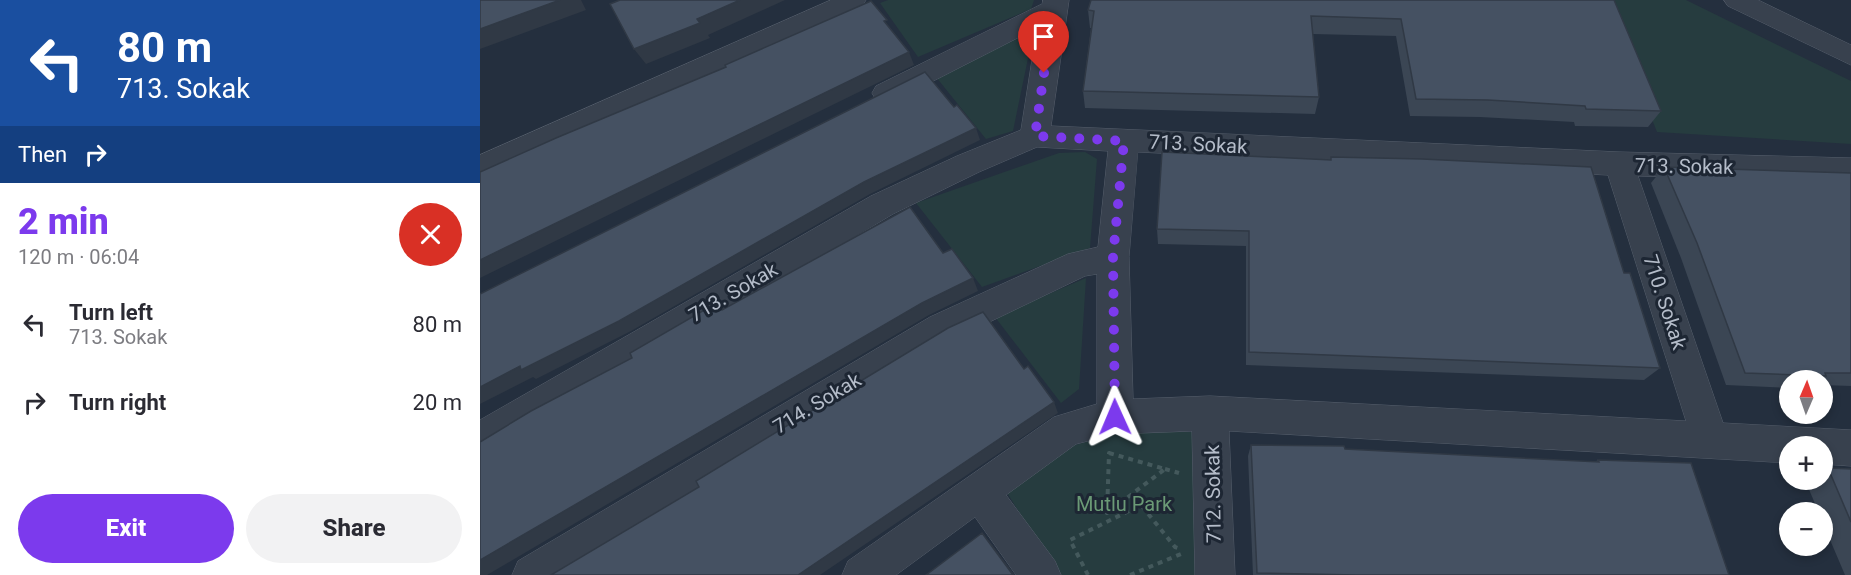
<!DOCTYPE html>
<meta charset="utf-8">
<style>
:root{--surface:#fff;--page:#f2f2f3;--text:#2b2b33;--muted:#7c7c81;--accent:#7c3aed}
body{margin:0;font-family:Roboto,sans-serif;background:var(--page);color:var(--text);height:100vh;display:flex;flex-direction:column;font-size:22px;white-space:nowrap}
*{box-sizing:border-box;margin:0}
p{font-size:20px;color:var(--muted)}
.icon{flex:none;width:33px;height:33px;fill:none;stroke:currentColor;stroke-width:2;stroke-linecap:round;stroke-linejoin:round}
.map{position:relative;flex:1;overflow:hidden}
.sheet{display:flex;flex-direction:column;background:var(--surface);width:480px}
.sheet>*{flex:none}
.top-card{background:#1a4fa0;color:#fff;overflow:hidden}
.needle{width:39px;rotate:2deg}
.controls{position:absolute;left:1299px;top:370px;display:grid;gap:12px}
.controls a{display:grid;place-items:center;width:54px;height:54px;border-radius:50%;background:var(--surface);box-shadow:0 3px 9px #0003;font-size:30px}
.pin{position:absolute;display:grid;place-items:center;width:51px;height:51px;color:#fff;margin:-62px -26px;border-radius:50% 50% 50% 0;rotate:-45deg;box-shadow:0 0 6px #0007}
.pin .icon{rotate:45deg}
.me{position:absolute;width:66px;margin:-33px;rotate:359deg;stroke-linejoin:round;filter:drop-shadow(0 0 4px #0008)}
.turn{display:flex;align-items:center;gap:21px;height:126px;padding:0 18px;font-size:27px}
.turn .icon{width:78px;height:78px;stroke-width:2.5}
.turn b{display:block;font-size:42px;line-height:51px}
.then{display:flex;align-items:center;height:57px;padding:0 18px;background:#0003;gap:12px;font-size:22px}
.round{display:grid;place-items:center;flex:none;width:63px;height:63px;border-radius:32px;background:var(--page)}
.overview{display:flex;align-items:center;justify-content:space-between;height:102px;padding:0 18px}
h1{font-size:36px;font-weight:800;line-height:45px;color:var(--accent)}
.action{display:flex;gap:12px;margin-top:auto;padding:12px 18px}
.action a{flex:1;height:69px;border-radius:36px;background:var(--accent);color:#fff;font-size:24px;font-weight:800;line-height:69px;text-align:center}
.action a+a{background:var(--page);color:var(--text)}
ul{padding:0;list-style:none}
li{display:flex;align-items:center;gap:18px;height:78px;padding:0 18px}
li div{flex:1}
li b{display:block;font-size:22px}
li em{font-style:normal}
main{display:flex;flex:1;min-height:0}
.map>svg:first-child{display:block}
</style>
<main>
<section class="sheet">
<div class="top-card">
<div class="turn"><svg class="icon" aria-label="left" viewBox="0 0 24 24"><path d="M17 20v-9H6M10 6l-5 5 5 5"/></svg><div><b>80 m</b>713. Sokak</div></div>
<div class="then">Then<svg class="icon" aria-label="right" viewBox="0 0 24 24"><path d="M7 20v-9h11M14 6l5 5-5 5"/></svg></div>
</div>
<div class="overview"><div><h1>2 min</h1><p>120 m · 06:04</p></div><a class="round" style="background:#d93025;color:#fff"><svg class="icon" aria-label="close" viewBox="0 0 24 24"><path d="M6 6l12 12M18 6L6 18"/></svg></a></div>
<ul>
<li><svg class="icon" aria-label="left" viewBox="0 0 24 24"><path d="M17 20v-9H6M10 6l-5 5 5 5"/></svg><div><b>Turn left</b><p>713. Sokak</p></div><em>80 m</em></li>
<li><svg class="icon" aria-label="right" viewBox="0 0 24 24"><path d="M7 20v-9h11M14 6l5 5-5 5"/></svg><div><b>Turn right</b></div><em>20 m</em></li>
</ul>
<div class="action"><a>Exit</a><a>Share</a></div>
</section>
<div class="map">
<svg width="1371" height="575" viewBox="0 0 1371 575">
<rect width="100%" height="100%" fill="#242f3e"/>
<path fill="#263c3f" d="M408,0H554L551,9L438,57L400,3Z
M1125,0H1206L1371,81V144L1177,132Z
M554,29L533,131L506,139L456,77Z
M605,152L617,159L610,248L502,287L436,203L579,153Z
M606,278L599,389L581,403L515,317Z
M642,432H713L719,575H578L526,491L595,445Z"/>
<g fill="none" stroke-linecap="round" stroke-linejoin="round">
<defs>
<path id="minor" d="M351,0H386L382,6L0,180V155Z
M563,0H589L571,126L1139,152L1371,158V182L1158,176L1243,423L1371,430V466L1342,464V447H1310V463L749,431L755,575H715L712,431L635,434L596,444L526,495L575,561L581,575H536L495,517L416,575H362L368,561L574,417L617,404V274L605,276L474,339L90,575H32L38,561L450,317L588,254L618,247L628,151L557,147L499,172L413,214L13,453L0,458V420L391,196L477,156L541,130L557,28L416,100L406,103L396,100L392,93L396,86L562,4ZM658,152L1128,175L1206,421L730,396L653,399L649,257Z
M1244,0H1278L1371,45V65L1248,6Z"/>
</defs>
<use href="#minor" stroke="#565f6c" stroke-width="1"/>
<path stroke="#44595c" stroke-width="4" stroke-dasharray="5 5" stroke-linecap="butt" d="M629,453L685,469L627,513Z
M685,469L699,473
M608,575L590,540L661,505L695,547L701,549
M650,575L701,554"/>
<use href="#minor" fill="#38414e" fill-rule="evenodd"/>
</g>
<path fill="#3b4654" d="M1134,0L1181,111L1168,127L1095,126L1094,122L1000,117L930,116L916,36L833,34L839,97L835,114L605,108L603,91L611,28H610L608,10Z
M851,157L1144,273L1180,368L1164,380L766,365V246L678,244L677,229L850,159Z
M1184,167L1371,173V386L1342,385V381H1310V388L1246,385L1201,258L1171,183Z
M771,445L1115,462L1118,460L1249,575H773L768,456Z
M1348,468L1371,469V575H1365L1342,521V513H1339L1325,480H1342V471Z"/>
<path fill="#303945" d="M80,0H101L106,10L0,49V29Z
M260,0H305L228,35L230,38L166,64L154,49L217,19Z
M429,52L434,65L0,278V260Z
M496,128L500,140L390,194L151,331L56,379L53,377L0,404V387L384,182Z
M493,278L498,291L449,315L7,575H0V560L442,303Z
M574,402L578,413L340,575H318Z
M502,533L509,541L535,575H533Z"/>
<path fill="#455162" stroke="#303945" stroke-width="1.5" d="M0,0H80L0,29Z
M140,0H260L217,19L220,23L154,49L130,4Z
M611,0H1134L1181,111L1106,109L1105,106L1008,100L936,99L921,19L831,16L839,97L603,91L614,11L608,10Z
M391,1L407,20L404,21L429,52L0,260V172L76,138L246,67L245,65Z
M445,72L474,107L477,105L496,128L384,182L139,321L41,370L40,366L0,387V294Z
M682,152L851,160V157L942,159L1111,167L1144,273H1150L1180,368L769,352V231L677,229Z
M1184,167L1371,173V373H1345L1346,376L1265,373L1217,243Z
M430,207L463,253L472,249L493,278L442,303L0,560V442L51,411L152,358L150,353L238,302L242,310Z
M503,312L544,369L548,366L574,402L318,575H71L219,487L216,481L468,328Z
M771,445L864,446L865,449L1119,462L1118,460L1211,463L1249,575H876L777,573Z
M1348,468L1371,469V522Z
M502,533L533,575H446Z"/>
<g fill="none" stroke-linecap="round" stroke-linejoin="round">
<path stroke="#7c3aed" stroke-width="10" stroke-dasharray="0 18" d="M564,73L555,136L644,141L633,257L635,417"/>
</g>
<g text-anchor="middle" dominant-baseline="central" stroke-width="6" stroke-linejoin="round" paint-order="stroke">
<g font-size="20" fill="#b4bcc9" stroke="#1d2633">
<text transform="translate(718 144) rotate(3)">713. Sokak</text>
<text transform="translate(1204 166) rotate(1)">713. Sokak</text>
<text transform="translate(253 292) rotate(-30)">713. Sokak</text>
<text transform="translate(1185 302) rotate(72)">710. Sokak</text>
<text transform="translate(337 403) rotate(-31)">714. Sokak</text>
<text transform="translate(733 494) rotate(-91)">712. Sokak</text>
</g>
<g font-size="20" fill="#6b9a76" stroke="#1d2633">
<text x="644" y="504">Mutlu Park</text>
</g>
</g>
</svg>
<div class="controls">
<a><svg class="needle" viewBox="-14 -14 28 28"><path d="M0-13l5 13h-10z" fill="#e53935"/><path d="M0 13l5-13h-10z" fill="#7c7c81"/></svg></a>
<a>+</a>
<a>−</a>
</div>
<div class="pin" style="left:564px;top:73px;background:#d93025"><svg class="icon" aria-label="arrive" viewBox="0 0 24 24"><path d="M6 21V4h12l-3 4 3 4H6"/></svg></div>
<svg class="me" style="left:635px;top:417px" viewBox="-20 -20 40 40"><path d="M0-17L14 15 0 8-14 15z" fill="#7c3aed" stroke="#fff" stroke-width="4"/></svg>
</div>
</main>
